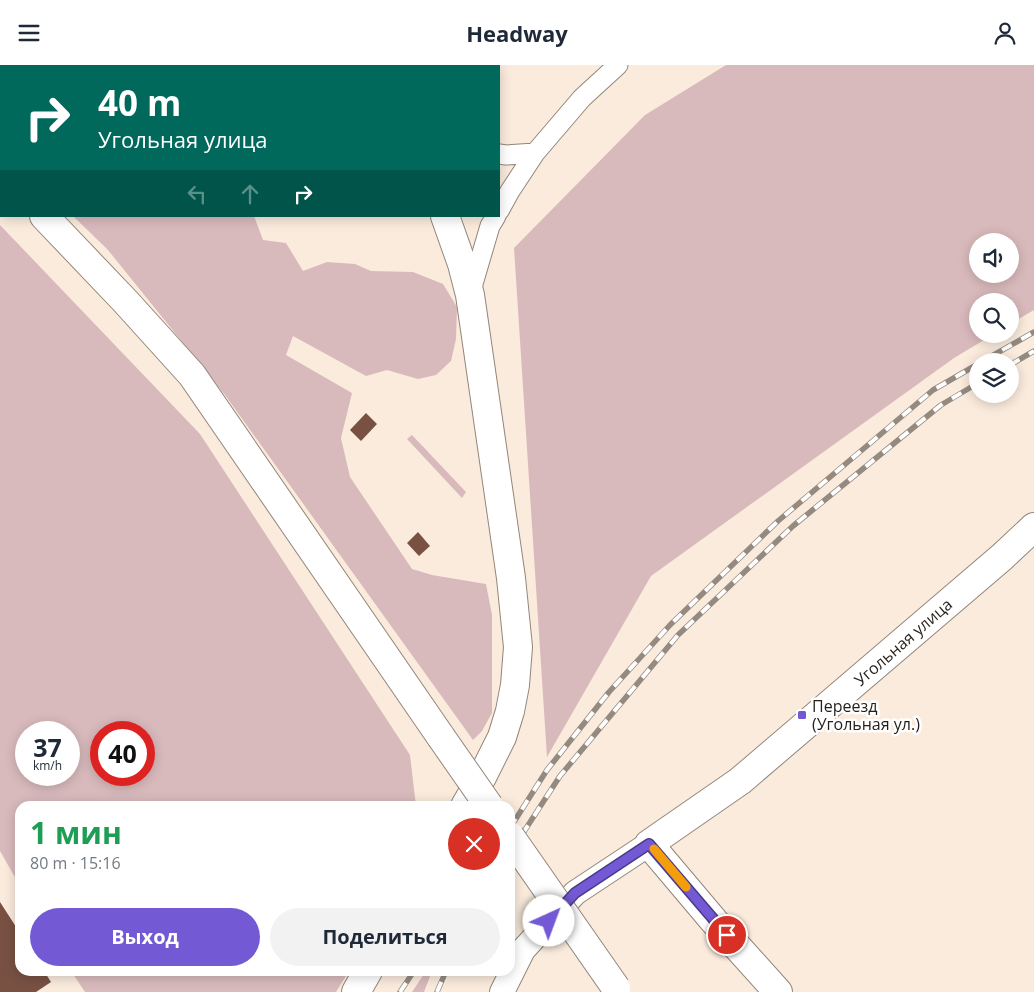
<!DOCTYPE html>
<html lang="ru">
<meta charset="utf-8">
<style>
:root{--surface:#fff;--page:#f2f2f3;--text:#1f2937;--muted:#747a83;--accent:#7359d3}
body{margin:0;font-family:"Open Sans",sans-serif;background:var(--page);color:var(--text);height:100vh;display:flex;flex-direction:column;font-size:19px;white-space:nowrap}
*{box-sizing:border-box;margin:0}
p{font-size:16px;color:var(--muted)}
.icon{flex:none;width:28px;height:28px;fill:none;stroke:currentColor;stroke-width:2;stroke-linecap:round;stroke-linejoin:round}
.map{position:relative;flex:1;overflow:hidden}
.sheet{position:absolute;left:15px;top:736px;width:500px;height:175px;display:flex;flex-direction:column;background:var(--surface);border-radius:15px;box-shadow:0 2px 12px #0003}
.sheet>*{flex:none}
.top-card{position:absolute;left:0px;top:0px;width:500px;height:152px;box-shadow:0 2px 12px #0003;background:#00695c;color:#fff;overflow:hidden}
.tools{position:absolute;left:969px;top:168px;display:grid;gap:10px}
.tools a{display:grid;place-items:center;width:50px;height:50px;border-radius:50%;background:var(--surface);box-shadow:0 2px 12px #0003;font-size:25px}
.speed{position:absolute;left:15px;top:656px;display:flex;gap:10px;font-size:25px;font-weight:700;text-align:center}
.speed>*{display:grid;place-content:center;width:65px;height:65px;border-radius:50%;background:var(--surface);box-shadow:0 2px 12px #0003;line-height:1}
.speed small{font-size:12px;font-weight:400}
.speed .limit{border:8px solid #d22;background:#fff;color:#111}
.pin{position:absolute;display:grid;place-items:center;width:42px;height:42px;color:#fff;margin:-21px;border:2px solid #fff;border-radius:50%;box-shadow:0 1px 5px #0007}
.me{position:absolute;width:55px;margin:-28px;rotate:43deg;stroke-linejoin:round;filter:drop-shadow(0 0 4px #0008)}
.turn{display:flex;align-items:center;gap:18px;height:105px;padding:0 15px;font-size:22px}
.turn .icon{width:65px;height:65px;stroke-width:2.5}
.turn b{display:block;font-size:35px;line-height:42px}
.lanes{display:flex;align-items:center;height:48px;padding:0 15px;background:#0003;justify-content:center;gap:25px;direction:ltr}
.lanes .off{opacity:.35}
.round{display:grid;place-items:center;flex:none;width:52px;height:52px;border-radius:26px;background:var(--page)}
.head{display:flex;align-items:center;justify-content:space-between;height:85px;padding:0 15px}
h1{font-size:30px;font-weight:700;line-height:38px;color:#1e9e55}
.primary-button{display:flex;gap:10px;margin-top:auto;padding:10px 15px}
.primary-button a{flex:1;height:58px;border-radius:30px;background:var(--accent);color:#fff;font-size:20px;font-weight:700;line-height:58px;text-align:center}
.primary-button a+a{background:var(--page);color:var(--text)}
header{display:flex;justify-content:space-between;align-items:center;height:65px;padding:0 15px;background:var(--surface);font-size:22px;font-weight:700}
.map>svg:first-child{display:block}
</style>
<header><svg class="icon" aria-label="menu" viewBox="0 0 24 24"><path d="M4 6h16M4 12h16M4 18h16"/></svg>Headway<svg class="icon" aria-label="person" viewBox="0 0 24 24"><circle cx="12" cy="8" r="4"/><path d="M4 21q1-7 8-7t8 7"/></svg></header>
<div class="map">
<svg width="1034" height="927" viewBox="0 0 1034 927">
<rect width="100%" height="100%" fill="#faebdd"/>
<path fill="#d9babc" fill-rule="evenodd" d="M0,0H368V1H1V81L0,80Z
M726,0H1034V245L1010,259V236H978V269H994L954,293L651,511L547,692L514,183L645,50ZM1010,176V209H978V176Z
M73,151H254L263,175L286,178L303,206L327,197L355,199L371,206L413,207L443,219L457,242L456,274L451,296L436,310L418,314L387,305L366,311L293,271L286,290L352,328L341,373L350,412L412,504L432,510L486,519L492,550V648L482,666L473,675L225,330L108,185Z
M0,160L200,369L410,690L416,741H20V821L0,786ZM26,668H69V710H26ZM101,668H144V710H101Z
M412,370L466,427L462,433L407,374Z
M71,906H349L336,927H85Z
M426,906H432L424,927H412Z"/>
<path fill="#785143" d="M366,348L377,359L361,376L350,365Z
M418,467L430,481L419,491L407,478Z
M0,837L20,868V906H44L51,917L36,927H0Z"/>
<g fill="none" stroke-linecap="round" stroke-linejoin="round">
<defs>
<path id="minor" d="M499,89L506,90L535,88
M499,146L510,126L535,88L582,33L618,0
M470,229L490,161L496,151"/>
<path id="tertiary" d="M502,927L523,885L575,828L649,779"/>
<path id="secondary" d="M394,0L395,1
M0,107L1,108
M44,151L126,237L192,310L441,672
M445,151L462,199L470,230L511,513L518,582L515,620L510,646L502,672L482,712L465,741
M356,927L368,906
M778,927L714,856L649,779L740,716L1002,492L1034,462"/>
</defs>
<use href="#minor" stroke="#938679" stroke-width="21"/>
<use href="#tertiary" stroke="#938679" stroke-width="26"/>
<use href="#secondary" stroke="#938679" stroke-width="30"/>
<use href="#minor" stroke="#fff" stroke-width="19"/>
<use href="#tertiary" stroke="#fff" stroke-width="24"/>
<use href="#secondary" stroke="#fff" stroke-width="28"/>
<defs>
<path id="rail" d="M983,296L1034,267
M1010,300L1034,286
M510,763L547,705L609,627L670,560L778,456L933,325L978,299
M510,788L560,711L678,570L793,461L941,340L978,318
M400,927L414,906
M437,927L446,906"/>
</defs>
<use href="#rail" stroke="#948a80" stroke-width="5.5"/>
<use href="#rail" stroke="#fff" stroke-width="4" stroke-dasharray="11" stroke-linecap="butt"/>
<defs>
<path id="secondary-bridge" d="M441,672L489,741
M510,771L616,923"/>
</defs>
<use href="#secondary-bridge" stroke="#938679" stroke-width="30" stroke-linecap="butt"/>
<use href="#secondary-bridge" stroke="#fff" stroke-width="28"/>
</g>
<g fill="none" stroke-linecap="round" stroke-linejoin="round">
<defs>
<path id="route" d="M549,856L575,828L649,779L727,870"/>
</defs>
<use href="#route" stroke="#4b3a89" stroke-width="12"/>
<use href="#route" stroke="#7359d3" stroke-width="9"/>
<path stroke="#f59e0b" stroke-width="9" d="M654,784L686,822"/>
</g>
<rect fill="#7359d3" stroke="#fff" stroke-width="2" x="797" y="645" width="10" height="10" rx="2.5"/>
<g text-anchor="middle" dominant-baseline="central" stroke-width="5" stroke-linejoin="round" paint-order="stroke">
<g font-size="16" fill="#241f1a" stroke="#fff">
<text transform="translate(903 577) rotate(-41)">Угольная улица</text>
</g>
<g font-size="16" fill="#241f1a" stroke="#fff" text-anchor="start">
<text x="812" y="641">Переезд<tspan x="812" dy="18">(Угольная ул.)</tspan></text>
</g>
</g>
</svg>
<div class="tools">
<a><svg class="icon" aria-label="sound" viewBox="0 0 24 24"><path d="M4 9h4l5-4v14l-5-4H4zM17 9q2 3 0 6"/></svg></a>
<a><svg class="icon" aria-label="search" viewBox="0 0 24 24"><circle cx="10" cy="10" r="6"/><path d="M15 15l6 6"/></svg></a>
<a><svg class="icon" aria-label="layers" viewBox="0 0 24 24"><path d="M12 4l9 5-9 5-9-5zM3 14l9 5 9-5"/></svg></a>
</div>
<div class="speed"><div>37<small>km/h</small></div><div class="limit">40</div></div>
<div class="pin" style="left:727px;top:870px;background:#d93025"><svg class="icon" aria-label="arrive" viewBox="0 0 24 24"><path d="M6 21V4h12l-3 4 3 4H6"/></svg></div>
<svg class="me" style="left:549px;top:856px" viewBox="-20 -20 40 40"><circle r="19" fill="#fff"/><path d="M0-13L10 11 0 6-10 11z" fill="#7359d3"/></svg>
<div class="top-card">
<div class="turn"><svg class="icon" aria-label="right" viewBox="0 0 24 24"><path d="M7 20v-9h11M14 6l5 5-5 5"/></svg><div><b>40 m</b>Угольная улица</div></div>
<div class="lanes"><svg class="icon off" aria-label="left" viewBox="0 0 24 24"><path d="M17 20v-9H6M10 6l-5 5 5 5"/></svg><svg class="icon off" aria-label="ahead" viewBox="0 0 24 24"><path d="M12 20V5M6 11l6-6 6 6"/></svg><svg class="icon" aria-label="right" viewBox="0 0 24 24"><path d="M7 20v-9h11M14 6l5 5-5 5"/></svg></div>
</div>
<section class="sheet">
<div class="head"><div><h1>1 мин</h1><p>80 m · 15:16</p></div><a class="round" style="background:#d93025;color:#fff"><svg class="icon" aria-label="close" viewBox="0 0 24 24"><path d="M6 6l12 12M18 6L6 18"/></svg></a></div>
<div class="primary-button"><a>Выход</a><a>Поделиться</a></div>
</section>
</div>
